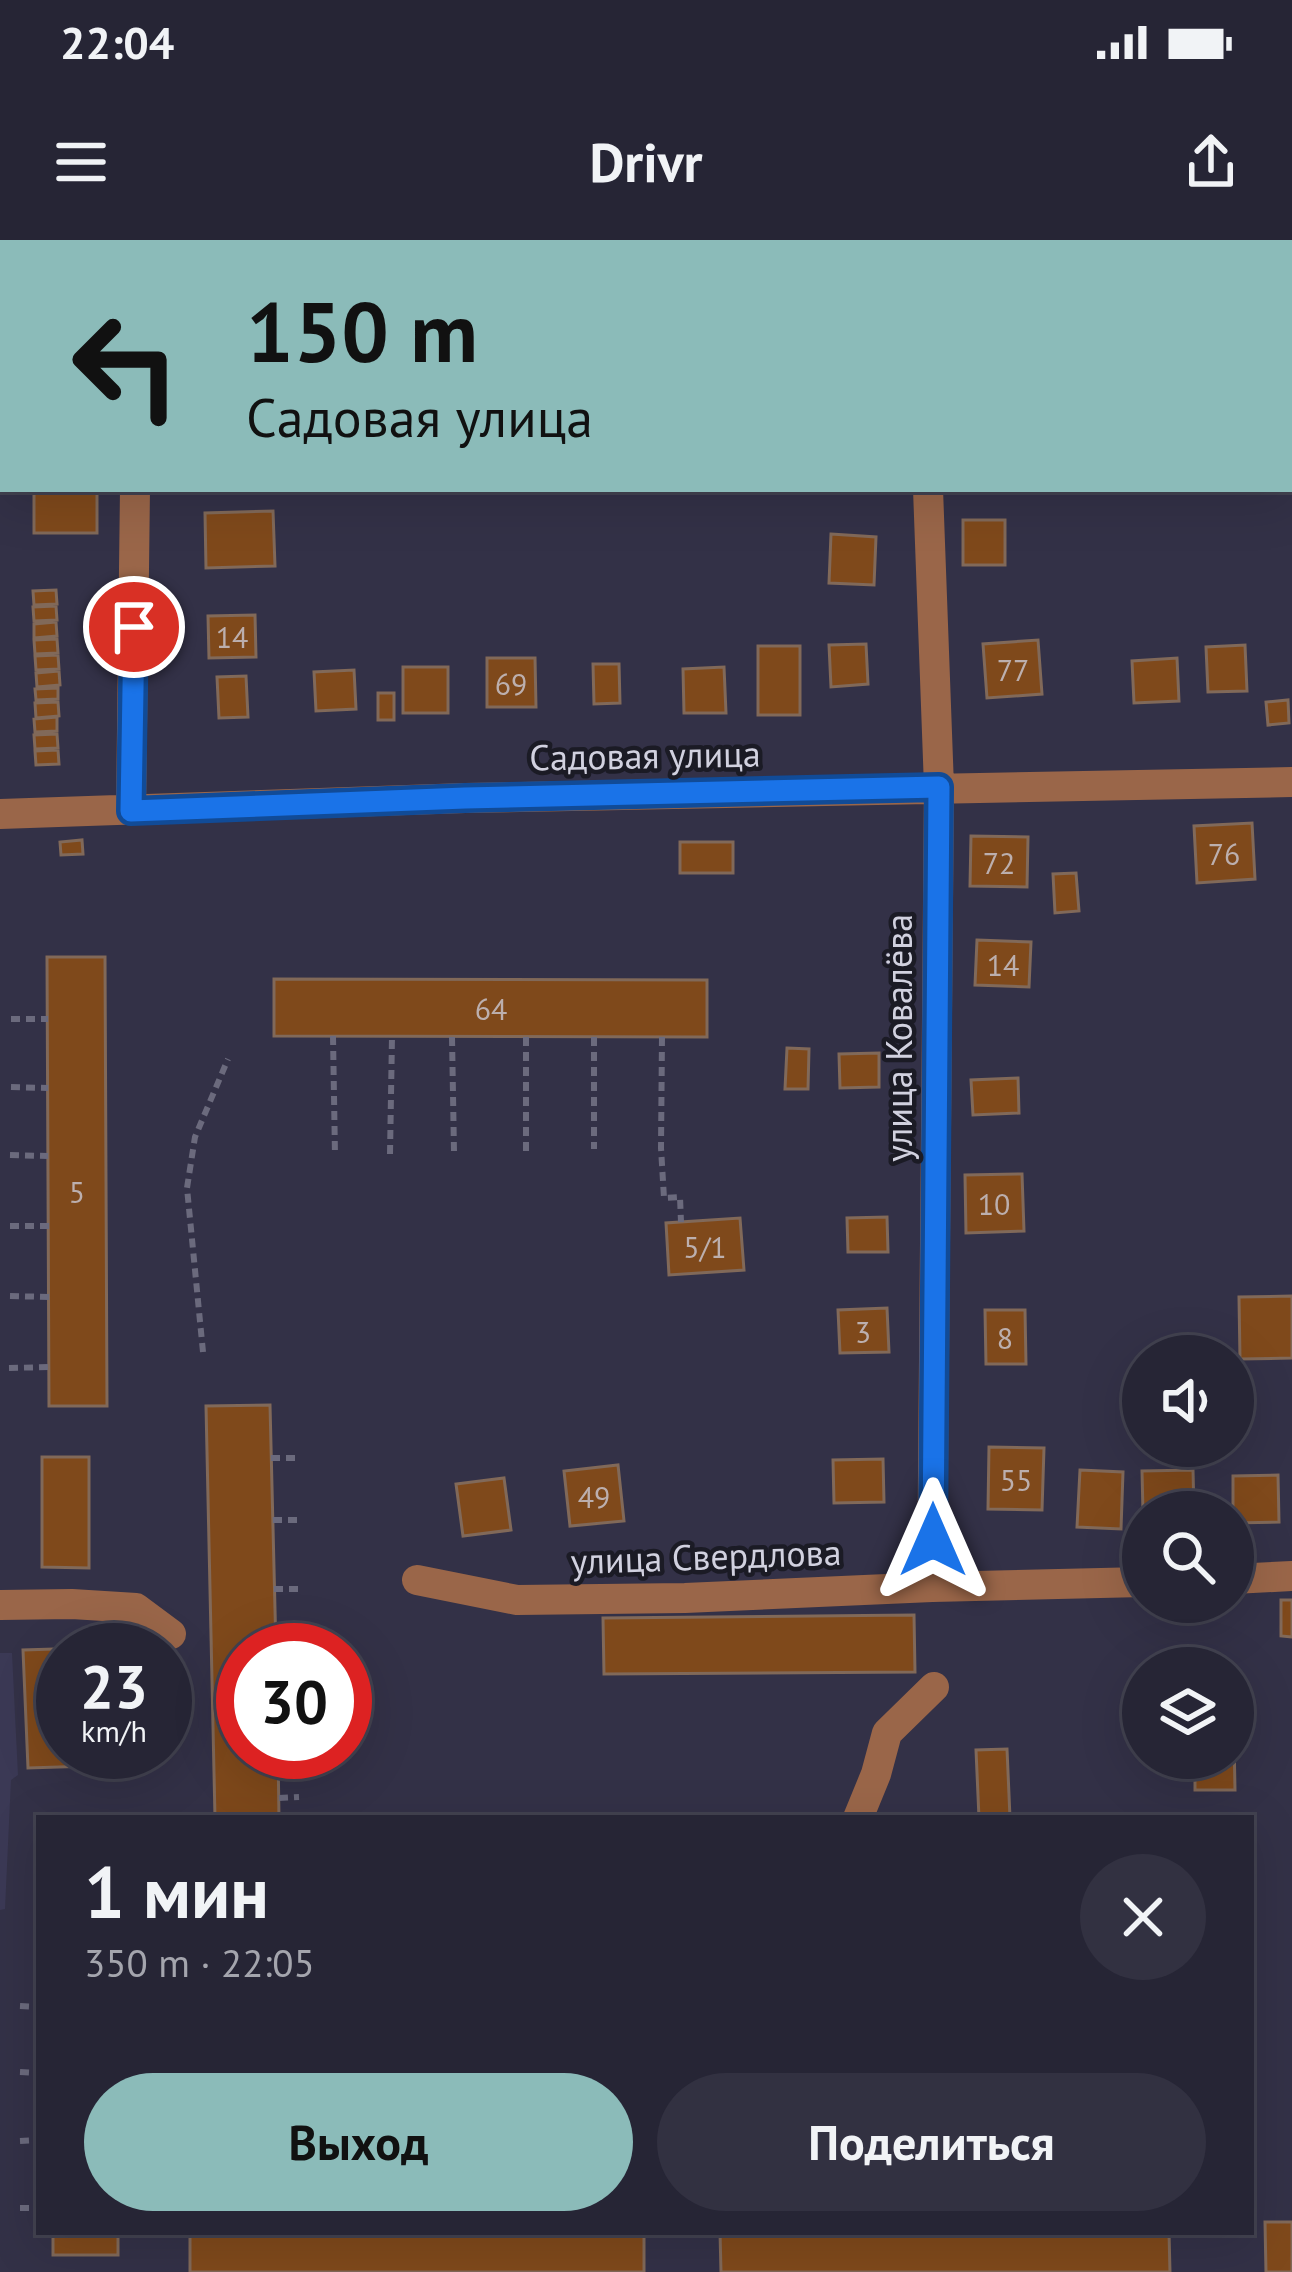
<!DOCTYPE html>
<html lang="ru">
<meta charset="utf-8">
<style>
:root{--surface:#262535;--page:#323141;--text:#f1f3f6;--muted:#a4a5ad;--line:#424250;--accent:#8bbbb9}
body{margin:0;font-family:"PT Sans",sans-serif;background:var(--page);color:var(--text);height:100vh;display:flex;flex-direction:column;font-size:45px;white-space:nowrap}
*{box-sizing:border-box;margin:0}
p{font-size:39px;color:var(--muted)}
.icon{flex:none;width:66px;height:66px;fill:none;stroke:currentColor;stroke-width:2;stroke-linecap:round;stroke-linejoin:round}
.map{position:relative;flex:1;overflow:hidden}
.sheet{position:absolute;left:36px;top:1575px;width:1218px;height:420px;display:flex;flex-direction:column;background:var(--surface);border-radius:0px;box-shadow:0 12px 48px #0002,0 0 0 3px var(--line)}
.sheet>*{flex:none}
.top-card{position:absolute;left:0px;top:0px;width:1293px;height:252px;box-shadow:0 12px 48px #0002,0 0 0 3px var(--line);background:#8bbbb9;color:#111;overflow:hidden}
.controls{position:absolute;left:1122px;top:1095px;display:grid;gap:24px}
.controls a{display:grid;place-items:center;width:132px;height:132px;border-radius:50%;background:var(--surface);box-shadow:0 12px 48px #0002,0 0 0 3px var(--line);font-size:60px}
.speed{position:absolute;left:36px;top:1383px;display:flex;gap:24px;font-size:60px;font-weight:700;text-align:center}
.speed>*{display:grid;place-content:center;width:156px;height:156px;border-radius:50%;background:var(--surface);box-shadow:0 12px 48px #0002,0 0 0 3px var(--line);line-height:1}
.speed small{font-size:30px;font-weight:400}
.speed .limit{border:18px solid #d22;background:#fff;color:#111}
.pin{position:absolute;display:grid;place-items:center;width:102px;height:102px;color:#fff;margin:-51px;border:6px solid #fff;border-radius:50%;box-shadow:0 3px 12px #0007}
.me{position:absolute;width:132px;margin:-66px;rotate:0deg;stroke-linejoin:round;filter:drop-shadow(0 0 9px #0008)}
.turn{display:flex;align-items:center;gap:42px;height:252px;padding:0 48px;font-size:54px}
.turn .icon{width:156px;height:156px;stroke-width:2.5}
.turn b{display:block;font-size:84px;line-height:102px}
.round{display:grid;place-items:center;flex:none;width:126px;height:126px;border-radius:63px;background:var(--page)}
.summary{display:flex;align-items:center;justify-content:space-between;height:204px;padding:0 48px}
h1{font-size:72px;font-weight:700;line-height:90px}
.primary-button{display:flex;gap:24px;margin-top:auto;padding:24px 48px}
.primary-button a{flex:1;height:138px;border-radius:72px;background:var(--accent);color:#111;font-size:48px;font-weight:700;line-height:138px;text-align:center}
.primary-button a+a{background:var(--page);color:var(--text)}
.status{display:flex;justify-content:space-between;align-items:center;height:84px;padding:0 60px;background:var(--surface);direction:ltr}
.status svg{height:33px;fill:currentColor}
header{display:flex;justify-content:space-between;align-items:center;height:156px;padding:0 48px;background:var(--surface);font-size:54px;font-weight:700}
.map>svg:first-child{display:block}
</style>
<div class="status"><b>22:04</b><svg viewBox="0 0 49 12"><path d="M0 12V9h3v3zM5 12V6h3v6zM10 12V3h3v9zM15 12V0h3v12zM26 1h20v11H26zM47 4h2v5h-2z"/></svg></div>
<header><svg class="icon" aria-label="menu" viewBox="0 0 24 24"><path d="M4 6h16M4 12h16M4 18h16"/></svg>Drivr<svg class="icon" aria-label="share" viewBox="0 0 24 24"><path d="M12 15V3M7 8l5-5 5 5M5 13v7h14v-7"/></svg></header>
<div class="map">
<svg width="1292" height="2032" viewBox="0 0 1292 2032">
<rect width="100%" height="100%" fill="#333147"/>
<path fill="#3b3955" d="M0,1413H12L18,1535L11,1540L5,1669L0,1670Z"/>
<path fill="#7f491b" stroke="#816959" stroke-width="3" d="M34,249H97V293H34Z
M273,271L275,326L206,328L205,273Z
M963,280H1005V325H963Z
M831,294L876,297L874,345L829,343Z
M56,350L57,364L34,365L33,351Z
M56,366L57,380L34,381L33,367Z
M255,375L256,417L209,418L208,376Z
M56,382L57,396L34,398V384Z
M57,399L58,413L35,414L34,400Z
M1038,400L1042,454L987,458L983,404Z
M866,404L868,444L831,447L829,405Z
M1245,405L1247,451L1208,452L1206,407Z
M758,406H800V475H758Z
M58,415L59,429L36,430L35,416Z
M487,418H535L536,467H487Z
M1177,418L1179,461L1134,463L1132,421Z
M593,424H619L620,463L594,464Z
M403,427H448V473H403Z
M724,427L726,473H684L683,429Z
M354,430L356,469L316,471L314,432Z
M59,431L60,445L37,447L36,433Z
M246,436L248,477L219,478L217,437Z
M58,448V459L36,460L35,449Z
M378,453H394V480H378Z
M1288,460L1289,483L1268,485L1266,462Z
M58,462L59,476L36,478L35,463Z
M57,477V491L35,492L34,479Z
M57,494L58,508L35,509L34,495Z
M58,510L59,524L36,525L35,511Z
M1252,583L1255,639L1197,643L1194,586Z
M971,596L1028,597L1027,647L970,646Z
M82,600L83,614L61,615L60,602Z
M680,602H733V633H680Z
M1076,633L1079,671L1055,673L1053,634Z
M977,700L1031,702L1029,747L975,745Z
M47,717H105L107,1166H49Z
M274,739L707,740V797L274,796Z
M787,808L809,809L808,849H785Z
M879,813V847L840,848L839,814Z
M1018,838L1019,873L973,875L971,840Z
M1022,934L1024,991L966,993L965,935Z
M887,977L888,1012H848L847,978Z
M740,978L744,1030L669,1035L666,983Z
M1292,1056V1118L1240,1119L1239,1057Z
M887,1068L889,1112L840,1113L838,1070Z
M985,1070H1025L1026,1124H986Z
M270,1165L276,1410H243V1512H278L279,1578H215L206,1166Z
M989,1207L1044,1208L1042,1270L988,1269Z
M42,1217H89V1328L42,1327Z
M883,1219L884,1262L834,1263L833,1220Z
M618,1225L624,1281L570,1286L564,1231Z
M1080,1230L1123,1232L1121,1289L1077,1287Z
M1193,1230L1194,1272H1143L1142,1231Z
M1278,1235L1279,1282L1233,1283V1236Z
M504,1238L511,1290L463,1296L456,1244Z
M1281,1360H1292V1397L1281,1396Z
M914,1375L915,1432L604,1434L603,1378Z
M86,1408V1410H63V1512H90V1526L28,1528L23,1410Z
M1233,1445L1235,1550H1195V1518H1233Z
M1007,1509L1010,1578H979L976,1510Z
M1265,1982H1292V2032H1266Z
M53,1992H118V2015H53Z
M190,1992H644V2032H190Z
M720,1992H1169L1170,2032H721Z"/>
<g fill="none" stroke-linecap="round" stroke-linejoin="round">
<path stroke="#6b6a7d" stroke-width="6" stroke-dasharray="9 6" stroke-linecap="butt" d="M11,779H48
M333,796L335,915
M452,797L454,912
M526,797V911
M594,797V909
M662,797L661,908L664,958L680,957L681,982
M11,847L48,848
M390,914L392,797
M10,915L48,916
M10,986H49
M10,1056L49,1057
M203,1112L187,948L195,897L228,819
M9,1128L49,1127
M271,1218H297
M273,1280H297
M274,1349H298
M279,1558L299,1557
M20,1766L39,1767
M20,1832L39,1833
M20,1901L39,1900
M20,1968H39"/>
<path stroke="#9a6649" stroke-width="30" d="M919,0V3
M139,3V0
M928,249L939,547L932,1347
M131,570L135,249
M0,574L465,558L1292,542
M1233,1339L1292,1336
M417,1340L517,1360L685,1358L932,1347L1143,1342
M0,1365L72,1364L136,1368L171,1394
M858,1578L876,1534L887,1493L934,1447"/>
</g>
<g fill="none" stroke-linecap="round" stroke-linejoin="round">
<defs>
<path id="route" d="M134,387L131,571L465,558L939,547L933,1300"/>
</defs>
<use href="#route" stroke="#114b97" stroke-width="30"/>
<use href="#route" stroke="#1a73e8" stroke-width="21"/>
</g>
<g text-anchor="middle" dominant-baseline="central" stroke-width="9" stroke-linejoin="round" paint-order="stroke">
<g font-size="30" fill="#bcafae">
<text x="232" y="396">14</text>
<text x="1013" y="429">77</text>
<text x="511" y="443">69</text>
<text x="1224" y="613">76</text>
<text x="999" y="622">72</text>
<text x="1003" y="724">14</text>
<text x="491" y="768">64</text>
<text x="77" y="951">5</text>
<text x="994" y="963">10</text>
<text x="705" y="1006">5/1</text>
<text x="863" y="1091">3</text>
<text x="1005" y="1097">8</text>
<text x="1016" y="1239">55</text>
<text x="594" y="1256">49</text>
</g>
<g font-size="36" fill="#d1d1df" stroke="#1b1b25">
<text transform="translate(645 515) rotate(-1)">Садовая улица</text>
<text transform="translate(898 798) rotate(-90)">улица Ковалёва</text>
<text transform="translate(706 1316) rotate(-2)">улица Свердлова</text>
</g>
</g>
</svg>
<div class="controls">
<a><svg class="icon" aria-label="sound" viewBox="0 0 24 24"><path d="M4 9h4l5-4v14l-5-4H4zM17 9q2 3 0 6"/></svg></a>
<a><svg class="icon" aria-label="search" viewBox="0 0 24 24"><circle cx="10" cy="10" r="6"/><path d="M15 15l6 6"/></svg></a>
<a><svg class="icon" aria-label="layers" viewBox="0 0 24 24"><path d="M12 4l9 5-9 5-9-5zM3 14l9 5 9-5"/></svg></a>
</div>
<div class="speed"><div>23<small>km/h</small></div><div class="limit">30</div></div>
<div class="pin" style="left:134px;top:387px;background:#d93025"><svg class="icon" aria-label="arrive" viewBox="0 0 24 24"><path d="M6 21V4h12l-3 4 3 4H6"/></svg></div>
<svg class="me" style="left:933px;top:1300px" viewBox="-20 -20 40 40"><path d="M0-17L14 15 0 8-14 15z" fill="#1a73e8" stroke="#fff" stroke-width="4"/></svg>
<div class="top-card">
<div class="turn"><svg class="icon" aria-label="left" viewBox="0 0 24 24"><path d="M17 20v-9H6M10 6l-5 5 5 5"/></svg><div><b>150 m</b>Садовая улица</div></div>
</div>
<section class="sheet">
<div class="summary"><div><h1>1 мин</h1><p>350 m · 22:05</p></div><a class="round"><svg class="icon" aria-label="close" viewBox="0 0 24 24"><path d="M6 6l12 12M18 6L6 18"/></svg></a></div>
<div class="primary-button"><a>Выход</a><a>Поделиться</a></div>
</section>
</div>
